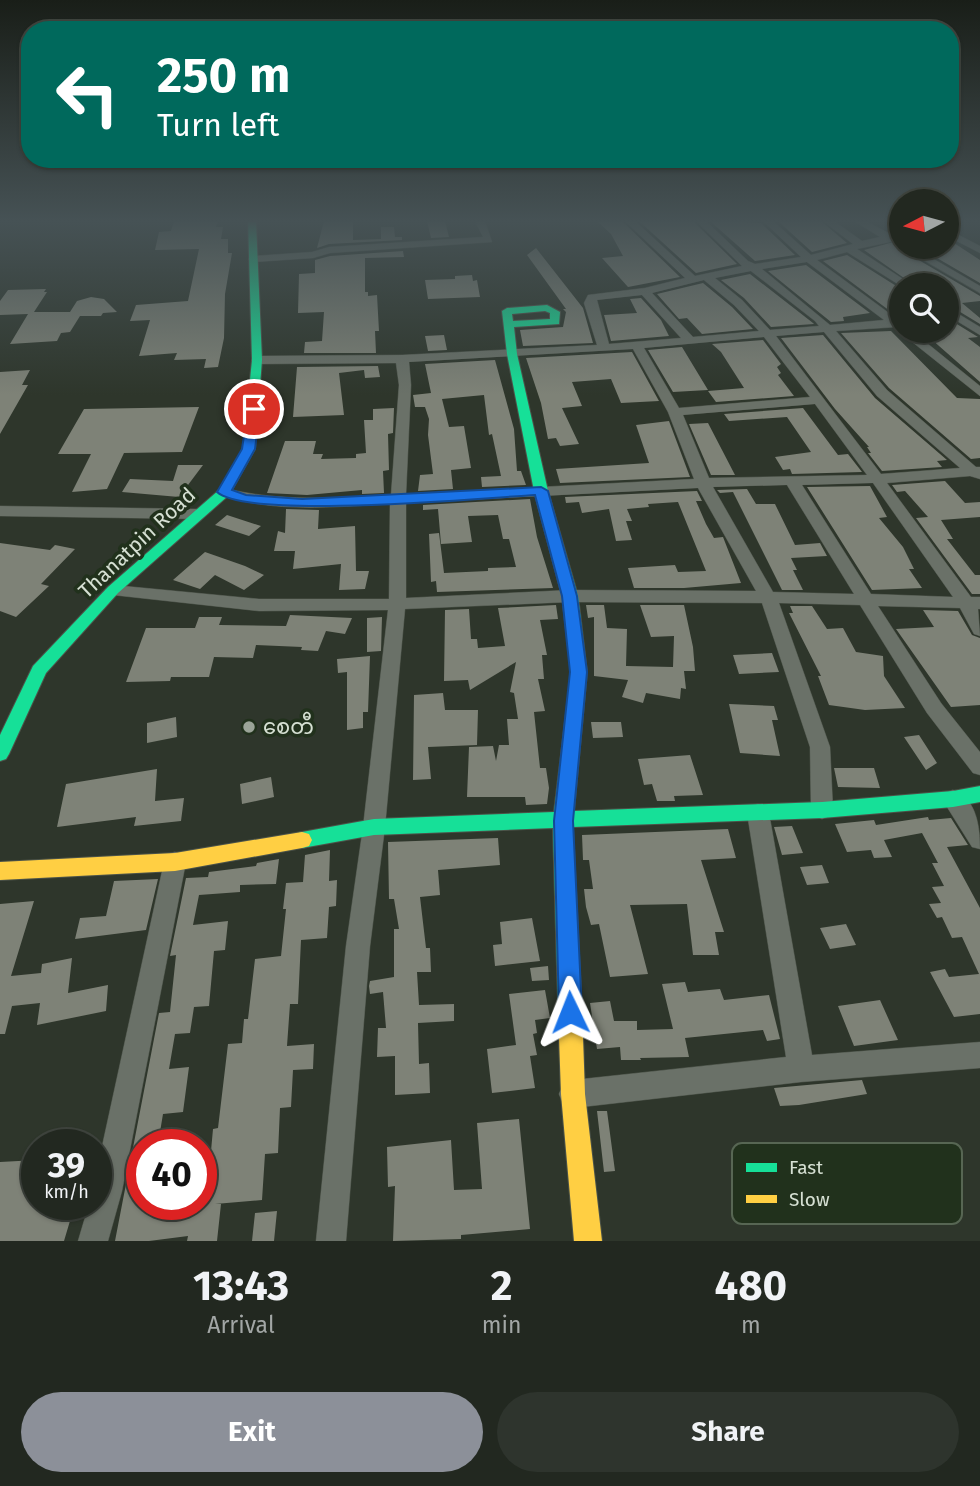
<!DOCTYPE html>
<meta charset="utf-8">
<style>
:root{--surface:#222820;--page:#2e342d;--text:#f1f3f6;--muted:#a2a6a5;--line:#3f443e;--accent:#8c9099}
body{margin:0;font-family:"Fira Sans","Noto Sans Myanmar",sans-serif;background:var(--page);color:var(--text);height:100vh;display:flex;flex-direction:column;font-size:26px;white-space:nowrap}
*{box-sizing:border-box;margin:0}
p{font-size:23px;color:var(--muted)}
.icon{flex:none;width:38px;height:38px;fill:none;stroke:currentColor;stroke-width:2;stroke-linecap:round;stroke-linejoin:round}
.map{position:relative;height:1241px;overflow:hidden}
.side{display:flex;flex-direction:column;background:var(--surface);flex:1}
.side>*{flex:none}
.banner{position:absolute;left:21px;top:21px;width:938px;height:147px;border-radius:28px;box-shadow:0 2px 5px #0004,0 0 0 2px var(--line);background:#00695c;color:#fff;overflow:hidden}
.needle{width:46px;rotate:264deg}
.controls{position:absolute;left:889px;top:189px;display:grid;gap:14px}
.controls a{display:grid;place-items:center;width:70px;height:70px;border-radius:50%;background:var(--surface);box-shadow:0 2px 5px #0004,0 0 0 2px var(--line);font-size:35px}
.speed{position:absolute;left:21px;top:1129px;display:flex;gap:14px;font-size:35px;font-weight:700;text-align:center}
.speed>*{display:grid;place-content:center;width:91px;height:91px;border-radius:50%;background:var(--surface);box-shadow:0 2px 5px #0004,0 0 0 2px var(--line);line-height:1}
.speed small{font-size:18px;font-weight:400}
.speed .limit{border:10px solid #d22;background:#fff;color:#111}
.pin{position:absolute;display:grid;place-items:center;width:60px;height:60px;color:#fff;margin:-30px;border:4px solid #fff;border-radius:50%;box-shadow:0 2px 7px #0007}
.me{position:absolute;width:77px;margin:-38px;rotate:358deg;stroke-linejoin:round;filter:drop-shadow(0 0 5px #0008)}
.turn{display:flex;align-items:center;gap:24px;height:147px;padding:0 21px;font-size:32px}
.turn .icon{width:91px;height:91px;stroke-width:2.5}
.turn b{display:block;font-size:49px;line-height:60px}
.eta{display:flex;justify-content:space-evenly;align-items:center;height:119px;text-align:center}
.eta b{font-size:42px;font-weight:700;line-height:49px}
.cta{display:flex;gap:14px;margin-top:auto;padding:14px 21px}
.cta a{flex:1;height:80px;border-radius:42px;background:var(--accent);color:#fff;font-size:28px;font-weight:700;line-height:80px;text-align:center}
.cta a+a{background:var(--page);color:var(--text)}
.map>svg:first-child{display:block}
</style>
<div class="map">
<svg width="980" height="1241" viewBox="0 0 980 1241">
<rect width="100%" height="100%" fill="#2e362b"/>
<path fill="#7e8277" d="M174,221H218L216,227H223L221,239H228V253H232L225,294L224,338L218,367L204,368L206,359L174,360L177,353L139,356L150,320L130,321L136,305L188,301L199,249L155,250L159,232L171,231Z
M324,221H353V240L381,239V227H394L395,237H402V240L329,244L317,248Z
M427,221H445L449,237L431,238Z
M597,221H622L680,277L628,287L602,258L623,256L611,234Z
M639,221L694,222L737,264L696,273Z
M710,221L761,223L795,255L755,261Z
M796,221H821L847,243L812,252L779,222Z
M901,240L900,249L980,296V301L962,303L980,318V324L947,304V285H914L864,250Z
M954,243L980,260V283L918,247H947V244Z
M536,248L583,308L593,343L523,346L520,330L563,327L566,312L563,309H566L527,255Z
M403,251L404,257L365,258V292H368V296L377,295L379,331H375L376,353H304L305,342L322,341L324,312L298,313L299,274L315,273V260L330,256Z
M847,255L901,289V309L890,311L823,261Z
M806,265L870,313L843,317L844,321L831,322L768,271Z
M750,274L813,323L814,324L771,327L744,298L721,280Z
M472,275L473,281L477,280L480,297L428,299L425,280L455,279V276Z
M703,283L732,307L753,329L702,334L687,318L679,319L657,294Z
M46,289L44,292H47L34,312H70L77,301L91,297L104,299L117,312L103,313L101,316H80L70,332L61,333L57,341L10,344L28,314L0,315V301L8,290Z
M641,298L661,320L669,336L611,341L604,315L637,313L630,299Z
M947,318L978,337L968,338L980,347V382L922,331H947Z
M891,331L957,398L980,399V458L971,459L889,388L841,333Z
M444,335L447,350L428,351L425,336Z
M823,335L875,398L947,460L937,461L942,467L882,471L868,453H871L867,447H869L835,409L781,338Z
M763,340L781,364L777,367L781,373L778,375L794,396L716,402L708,391L744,388L721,352L712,344Z
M682,347L708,390L673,392L648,350Z
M632,352L659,401L621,403L611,379L572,382L582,406L562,408L579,444L560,446L556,438L548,439L541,403L526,358Z
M495,360L514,429L517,471H521L526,485L482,487L481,477L501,476L492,434L489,435L484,395L442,399L449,427L464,426L471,468L451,470L453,489L418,491L420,475L433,474L428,435L429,419L425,407H415L413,395L431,393L425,364Z
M378,366L380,377L365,378L364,370L339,373L344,415L293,417L297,367Z
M30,370L22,385H28L0,434V372Z
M199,407L182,452L124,453L107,489L72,492L91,454H58L84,409Z
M394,408L393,433L388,434L389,470L383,471L384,493L362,494V490L307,495L267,493L285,441H316L313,454H323L321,459L356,458V454L366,453L364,420H373V409Z
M803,408L838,455L848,454L862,472L792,474L790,469L783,470L775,457L811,452L787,417L729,421L724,414Z
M669,421L690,477L560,483L556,469L649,463L636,425Z
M708,423L735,475H711L689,424Z
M178,465H203L179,497L122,492L130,479L173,481Z
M945,481L965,503L980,502V517L941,520L953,539H947L975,575H980V594H972L916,518L928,517L905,491L897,492L892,485Z
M870,486L887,517L879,518L903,547L914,569H909L922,588L872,590L807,487Z
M747,489L756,504H775L795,545L820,543L827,556L791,558L797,570H793L803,590H782L733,492L720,493L717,490Z
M697,491L702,501H696L706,524L714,538L723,537L741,583L684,588H634L628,568L675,565L678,572L706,571L678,502L648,504L649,507L627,509L632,521H626L632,540L616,541L609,509L582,513L579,502L566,503L565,497Z
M530,499L537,537L553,588L437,592L436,581L431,582L429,534L439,533L444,573L488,571V568L516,567L509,539H503L498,515L468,516L472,542L441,544L438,509L423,510V505Z
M286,509L319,510L318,529L355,526L356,571H369L365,589L339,590L341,564L293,569L295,551H274L278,531L285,533Z
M227,515L261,526L249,536L215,525Z
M0,543L50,550L55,545L75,549L41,584L49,586L16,617L0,611Z
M205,552L245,566L264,575L244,590L215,575L200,589L173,580Z
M556,605L558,619L540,620L547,655H542L544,679H538L545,711L534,712L540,768H546L549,788L547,804L526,805L525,797H467L469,747L493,746L496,761L499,745H509L507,719H518L514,693L510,692L516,662L470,690L468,680L444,681L445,610L469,609L471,639H477L478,648L505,646L498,608Z
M586,605H604L607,628L627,629L626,666L673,667L674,636L651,637L640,605H684L693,647L695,671H684L686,689L681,688L680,699L646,693L643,703L622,697L628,680L594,676V617L588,618Z
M790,606H812L827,629L843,628L856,652L883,656L884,676L905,708L865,710L829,705L818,676H821L789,613H793Z
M923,610L958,611L972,635L980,638V705L951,707L896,629L934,627Z
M290,615L352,618L345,634L326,631L318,651L301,650L302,647L256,645L253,658L214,657L209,677H171L170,681L126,682L146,628H195L199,617H222L219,625L286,626Z
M382,617L381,651L367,652V618Z
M772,653L779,672L739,674L733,655Z
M370,656L368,712H363V728L347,730V672L338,673L337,659Z
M443,693L445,710H478L477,745L428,747L431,779L413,780L414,695Z
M729,704L774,706L778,720H772L780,756L740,753Z
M176,717L177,737L147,743V723Z
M591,722H621L623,737L593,738Z
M919,735L937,763L926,770L904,737Z
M690,755L703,795L674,796L675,801H657L652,784L644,785L638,759Z
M834,768H874L880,788L838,787Z
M157,769L155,801L184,798L181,821L134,826L136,817L57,827L66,784Z
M271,777L274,797L242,804L240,784Z
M928,817L929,820L951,818L968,845L947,847L980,908V1014L954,1017L930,972L945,969L949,977L979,974L962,937L952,938L942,917L937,918L929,904L941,903L932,887L944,886L932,863H938L922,833L884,840L892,857L874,858L871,850L847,852L835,824L874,820L876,825Z
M792,826L803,853L782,855L774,827Z
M728,829L736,858L701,860L724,932H715L719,955H693L687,904L630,905L648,974L610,977L599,924L591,925L586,907L584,889H593L589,860H583L582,835Z
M498,838L500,865L438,870L440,895L420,897L426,948H430L431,972H417L419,1005L454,1004V1021L418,1023L419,1064L429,1063L430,1093L395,1095V1056L377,1057L378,1028H386L383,992L370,994L369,986L370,981L394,977V929H399L394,899H389L388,842Z
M330,850L329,881L337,880L336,906L329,907L327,938L301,940L298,1004H290L287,1046L314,1044L313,1069L293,1070L291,1107L280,1108L278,1153L265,1154L262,1200L215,1204H221L217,1241H187L188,1236L149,1241H115L159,1013L170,1012L176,955L170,956L186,878L208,877L209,872L256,866L257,863L279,859L276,884L240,885V892L199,895L193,925L228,921L225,950L214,951L209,1006L194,1007L190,1033L175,1034L169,1069L189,1067L183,1112L163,1114L158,1144H142V1204H209L214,1161L210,1162L213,1129L218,1128L228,1044L242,1043L244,1019H248L255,959L281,956L286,909H283L286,883L303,882L305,855Z
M822,865L829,883L807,885L800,867Z
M158,879L146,930L75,939L80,918L106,916L114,881Z
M34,901L11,976L41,973L42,964L72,958L68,993L108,985L106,1011L37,1025L40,1003L12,1006L5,1034H0V904Z
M532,918L540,961L495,966L493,945L502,944L500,922Z
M846,924L856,945L830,949L820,928Z
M548,966L549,980L532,981L530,968Z
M685,982L688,992L720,989L724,1000L769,995L780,1039L767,1041L763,1030L685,1038L689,1057L640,1058L641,1060H621L620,1047L597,1049L590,1003L610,1001L614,1021H637V1030L673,1029L662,984Z
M545,990L550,1018L535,1020L537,1033L533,1034L537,1055L530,1056L535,1088L492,1093L487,1049L516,1045L509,994Z
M880,1000L898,1040L854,1046L838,1006Z
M862,1080L867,1094L799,1105L780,1106L774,1088Z
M597,1111H607L615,1171L604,1172Z
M519,1119L530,1229L461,1235V1239L393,1241L395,1186L388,1187L387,1147L451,1140L454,1190L482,1189L477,1123Z
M37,1160V1190L33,1204H75L64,1241H0V1162Z
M867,1209L871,1224L845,1225L841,1210Z
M277,1211L274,1241H252L255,1213Z"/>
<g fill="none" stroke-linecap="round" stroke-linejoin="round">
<defs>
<path id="street" d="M475,221H485L492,242L330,253L313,258L253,262L248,259L253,256L312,252L329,247L483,237Z
M625,221H635L695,276L742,266L696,221H706L748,261L755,264L801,257L763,221H773L811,255L853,244L823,221H834L862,241L880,237L854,221H866L890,234L901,231V237L895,241L857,249L912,285L901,286L847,252L817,260L897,319H901V325L896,327L836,331L887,390L976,467H980V479L970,476L887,483L971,597H980V609H978L980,636L974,634L960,608L878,606L941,703L980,752V775L973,773L927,713L860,605L779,603L830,747L833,810L830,816L822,819L814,816L811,810L810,747L762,603L570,602L405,609L385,827L370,946L346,1241H316L346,946L363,827L388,610L259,611L113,595L105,590L113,585L259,599H389L390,504C332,507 275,513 219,495L217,492L224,488C280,502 333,498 391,495L399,385L396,363L257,364L251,360L257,356L402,355L597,345L584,303L588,295L645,288L685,278ZM807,262L884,320L830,325L762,269ZM751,271L815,321L819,326L770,330L742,300L715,278ZM704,280L734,305L759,331L693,337L652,293ZM642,295L681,338L609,344L597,300ZM824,332L877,396L960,468L881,474L776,336ZM764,337L810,397L679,408L644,348ZM633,349L668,412L694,479L406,494L411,385L409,362ZM815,404L867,475L709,478L683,415ZM873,483L953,597L871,594L802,485ZM787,485L854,594L773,592L713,487ZM698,488L756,591L570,590L406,598V503Z
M947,229L980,246V253L947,236Z
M901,247H913L980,286V293Z
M947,307L980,327V335L947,315Z
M901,328V331H912L980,386V396L901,333Z
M0,506L196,509L204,514L196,519L0,516Z
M953,790C977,798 980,828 980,849L972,847L942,799L946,793Z
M758,804L766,807L769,813L812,1055L980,1042V1068L801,1082L573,1108L563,1104L559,1094L563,1084L573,1080L786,1057L747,813L750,807Z
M175,852L183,855L186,862L122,1191L108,1241H78L89,1204H96V1174L164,862L167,855Z"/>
<path id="fast" d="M248,221H256L262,360L255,449L229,495L118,593L46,673L9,754L6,759L0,761V735L33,666L108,587L219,490L243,449L252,360Z
M547,305L560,312L559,324L514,327L517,354L548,491L578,596L587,672L574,811L822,802L953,791L980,786V802L953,807L822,818L573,827L583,1037L579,1045L571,1049L563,1045L559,1037L553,828L374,835L302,848L295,846L292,840L295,834L302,832L374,819L554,812L571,672L562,596L534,491L507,354L502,311L507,308ZM545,311L550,313V319L513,321L512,314Z"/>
<path id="slow" d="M302,832L309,834L312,840L309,846L302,848L175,871L0,880V862L175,853Z
M571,1025L579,1029L583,1037L585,1094L602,1241H574L561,1094L559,1037L563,1029Z"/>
</defs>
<use href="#street" stroke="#4c5349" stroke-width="1"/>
<use href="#fast" stroke="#4c5349" stroke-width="2"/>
<use href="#slow" stroke="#4c5349" stroke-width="2"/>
<use href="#street" fill="#6a7168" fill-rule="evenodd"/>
<use href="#fast" fill="#16e098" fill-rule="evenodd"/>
<use href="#slow" fill="#ffcf43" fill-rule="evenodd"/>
</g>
<linearGradient id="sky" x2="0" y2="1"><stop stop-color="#191e18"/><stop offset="0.56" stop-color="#465255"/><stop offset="1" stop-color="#465255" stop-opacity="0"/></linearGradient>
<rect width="980" height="395" fill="url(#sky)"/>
<path fill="#1a73e8" stroke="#114b97" stroke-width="2" d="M254,405L260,409L255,449L232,490L246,495L302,499L541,487L548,491L577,596L587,672L573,821L582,1012L579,1020L570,1023L562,1020L559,1012L554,821L570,672L562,596L535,495C483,498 248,520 217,492L242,449L248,409Z"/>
<circle fill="#9ba498" stroke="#21311c" stroke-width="2.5" cx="249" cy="727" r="7"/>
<g text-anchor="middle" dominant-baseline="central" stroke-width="7" stroke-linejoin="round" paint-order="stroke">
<g font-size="21" fill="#d6e0d3" stroke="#21311c">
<text transform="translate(137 543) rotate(-43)">Thanatpin Road</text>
</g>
<g font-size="21" fill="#d6e0d3" stroke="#21311c" text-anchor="start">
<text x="263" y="727">စေတီ</text>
</g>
</g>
<rect x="732" y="1143" width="230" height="81" rx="10" fill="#21311c" stroke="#576653" stroke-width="2"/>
<rect x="746" y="1163" width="31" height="9" fill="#16e098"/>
<rect x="746" y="1195" width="31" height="8" fill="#ffcf43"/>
<g font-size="19" fill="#d6e0d3">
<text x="789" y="1174">Fast</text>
<text x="789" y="1206">Slow</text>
</g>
</svg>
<div class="controls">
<a><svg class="needle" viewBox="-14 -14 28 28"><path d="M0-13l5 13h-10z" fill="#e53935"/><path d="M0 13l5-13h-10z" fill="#a2a6a5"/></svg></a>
<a><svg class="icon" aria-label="search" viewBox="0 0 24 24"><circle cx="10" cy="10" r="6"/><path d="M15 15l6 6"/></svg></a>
</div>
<div class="speed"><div>39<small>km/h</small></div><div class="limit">40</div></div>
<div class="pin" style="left:254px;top:409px;background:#d93025"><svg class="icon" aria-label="arrive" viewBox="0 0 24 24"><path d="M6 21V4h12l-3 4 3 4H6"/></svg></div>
<svg class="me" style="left:570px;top:1012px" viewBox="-20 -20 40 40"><path d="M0-17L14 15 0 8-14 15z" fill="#1a73e8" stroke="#fff" stroke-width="4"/></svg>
<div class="banner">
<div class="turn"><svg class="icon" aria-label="left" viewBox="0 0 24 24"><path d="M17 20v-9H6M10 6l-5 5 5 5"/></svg><div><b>250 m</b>Turn left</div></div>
</div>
</div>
<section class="side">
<div class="eta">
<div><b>13:43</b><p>Arrival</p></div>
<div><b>2</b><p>min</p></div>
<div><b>480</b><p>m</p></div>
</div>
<div class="cta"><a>Exit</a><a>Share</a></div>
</section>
